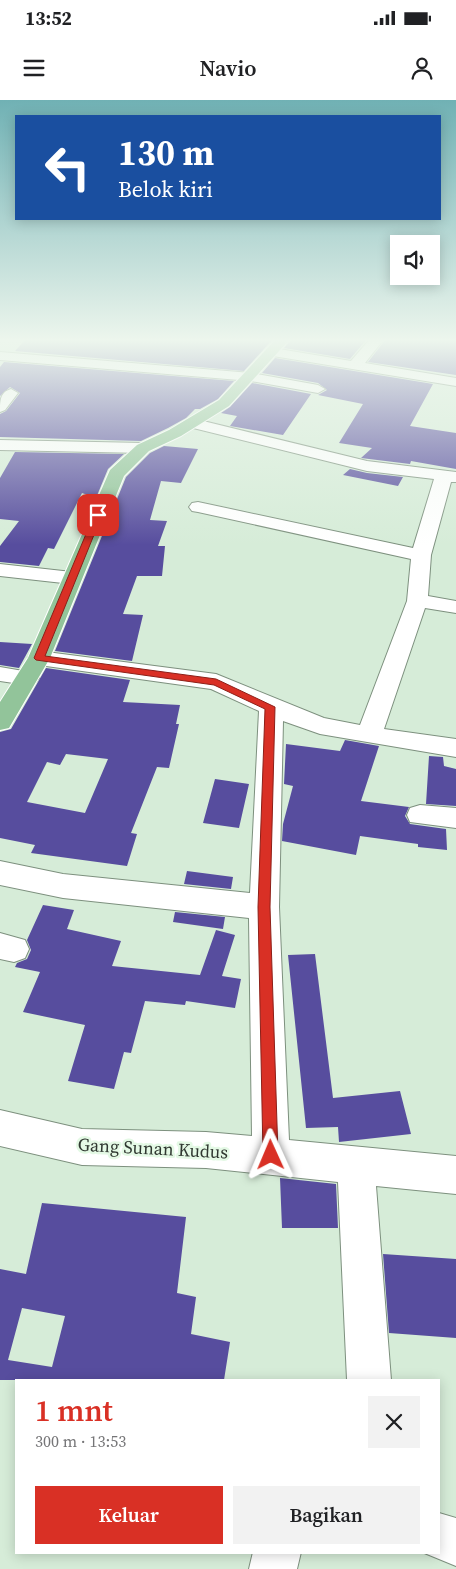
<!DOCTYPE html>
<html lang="id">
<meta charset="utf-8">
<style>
:root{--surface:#fff;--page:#f2f2f2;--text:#202124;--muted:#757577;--accent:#d93025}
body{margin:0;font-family:"Source Serif 4",serif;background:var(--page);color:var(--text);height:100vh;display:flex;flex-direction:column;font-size:19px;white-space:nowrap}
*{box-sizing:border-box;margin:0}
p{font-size:16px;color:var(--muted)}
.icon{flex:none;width:28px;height:28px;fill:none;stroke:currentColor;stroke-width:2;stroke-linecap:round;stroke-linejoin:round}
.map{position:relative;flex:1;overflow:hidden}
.side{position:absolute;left:15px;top:1279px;width:425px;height:175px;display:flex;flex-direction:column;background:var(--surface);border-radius:0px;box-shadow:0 2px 12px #0003}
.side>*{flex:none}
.top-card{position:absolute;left:15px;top:15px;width:426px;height:105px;border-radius:0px;box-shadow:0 2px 12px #0003;background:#1a4fa0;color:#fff;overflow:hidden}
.tools{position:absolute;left:390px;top:135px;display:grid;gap:10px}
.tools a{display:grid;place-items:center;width:50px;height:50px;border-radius:0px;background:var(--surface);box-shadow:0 2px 12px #0003;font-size:25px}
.pin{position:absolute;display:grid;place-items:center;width:42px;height:42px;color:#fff;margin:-21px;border-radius:10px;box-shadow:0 2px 8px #0006}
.me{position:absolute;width:55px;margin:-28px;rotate:359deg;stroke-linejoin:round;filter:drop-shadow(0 0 4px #0008)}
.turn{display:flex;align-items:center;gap:18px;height:105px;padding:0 20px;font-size:22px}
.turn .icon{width:65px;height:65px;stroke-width:2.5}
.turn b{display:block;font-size:35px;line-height:42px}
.round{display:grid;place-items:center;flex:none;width:52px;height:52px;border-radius:0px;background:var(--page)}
.overview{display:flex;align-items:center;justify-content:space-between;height:85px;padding:0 20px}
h1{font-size:30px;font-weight:600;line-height:38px;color:var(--accent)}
.primary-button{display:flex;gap:10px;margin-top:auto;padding:10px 20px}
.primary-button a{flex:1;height:58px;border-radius:0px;background:var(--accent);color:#fff;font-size:20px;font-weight:600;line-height:58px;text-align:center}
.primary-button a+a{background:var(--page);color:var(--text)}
.status{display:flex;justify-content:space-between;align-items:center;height:35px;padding:0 25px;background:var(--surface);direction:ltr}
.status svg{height:14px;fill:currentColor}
header{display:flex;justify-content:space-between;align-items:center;height:65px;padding:0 20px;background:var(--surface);font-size:22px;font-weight:600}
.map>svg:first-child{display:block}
</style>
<div class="status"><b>13:52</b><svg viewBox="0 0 49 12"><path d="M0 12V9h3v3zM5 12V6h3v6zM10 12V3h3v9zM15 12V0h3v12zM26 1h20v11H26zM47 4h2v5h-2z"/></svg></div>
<header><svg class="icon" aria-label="menu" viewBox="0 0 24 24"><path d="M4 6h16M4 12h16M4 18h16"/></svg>Navio<svg class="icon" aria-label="person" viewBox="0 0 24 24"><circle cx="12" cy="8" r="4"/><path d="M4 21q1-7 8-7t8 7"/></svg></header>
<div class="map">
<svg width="456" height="1469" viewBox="0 0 456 1469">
<rect width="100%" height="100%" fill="#d6ecd8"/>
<path fill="#574d9e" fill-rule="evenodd" d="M26,239H273L244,271L15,251Z
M292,239H367L350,259L284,248Z
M386,239H456V275L368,262Z
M275,258L433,284L410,326L456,333V369L411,361L410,364L361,358L372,348L339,343L363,304L318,295L327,290L318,283L262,273Z
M4,262L234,281L218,299L200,309H195L186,318L168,328L141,341L0,337V314L6,311L20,293L10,287L0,296V267Z
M252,283L311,294L283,335L230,326L237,316L221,313L230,307Z
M164,346L198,349L181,383L161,381L150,420L167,421L158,446H165L162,476H137L123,514L143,515L132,561L55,551L126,377L150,353Z
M15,352L124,354L108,369L96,398L82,393L54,449L48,448L39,466L0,462V446L19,421L0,419V378Z
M350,369L367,373L403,377L398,386L343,375Z
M0,542L32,544L19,568L0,565Z
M46,568L130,580L123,602L180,605L176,624H179L169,668L157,667L131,733L137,734L127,766L31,753L35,745L0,738V632L11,629ZM66,654L108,659L85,713L27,702L47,662L60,665Z
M345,640L379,646L361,701L409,707L405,716L410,724L446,729L447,750L418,747V744L360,736L356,755L282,741L283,724L293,686L284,684L286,644L340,651Z
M429,656L443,657L444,666L456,669V706L426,704Z
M215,679L249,684L239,728L203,723Z
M187,771L233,777L231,789L184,784Z
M43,805L74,810L67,829L121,841L112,866L200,875L216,830L235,835L222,876L241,879L235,908L186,901L185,905L145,901L131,953L124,952L114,989L68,981L85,925L23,912L40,872L15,867L17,863L27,859L31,850L27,840Z
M175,812L225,817L223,829L173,822Z
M315,854L333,998L400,991L411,1034L339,1042L338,1027L306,1028L288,855Z
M280,1078L336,1084L338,1128H282Z
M42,1103L186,1117L177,1193L196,1197L191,1234L230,1242L224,1280H0V1169L26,1174ZM22,1208L65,1216L52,1267L8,1260Z
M383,1154L456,1159V1238L389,1233Z"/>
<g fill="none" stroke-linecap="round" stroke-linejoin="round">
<defs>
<path id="minor" d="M370,239H384L365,263L456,278V286L273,256L266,252L273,248L351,261Z
M0,252L251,273L318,285L325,289L318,293L251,281L0,260Z
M11,289L18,293L5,310L0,312C0,301 0,292 11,289Z
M191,318L367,361L456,372V382H451L431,455L428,496L456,501V513L425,508L384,629L456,639V657L320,634L283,621L279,807L289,1040L456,1056V1094L376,1086L391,1280H347L338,1082L206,1068L82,1065L0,1046V1010L82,1029L206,1032L252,1036L249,818L63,798L0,785V761L63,774L250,793L259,611L211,589L39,565L31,563L28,558L31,553L39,551L216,574L324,618L360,625L407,501L411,459L198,412L192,411L189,407L192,403L198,402L413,448L434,379L367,371L185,326L183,323Z
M0,340L143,343L149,345L151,348L149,351L143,353L0,350Z
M0,464L72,472L79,474L82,478L79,482L72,484L0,476Z
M0,567L35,573L39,578L35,583L27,585L0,581Z
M420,705L456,708V728L410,722L407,715L410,708Z
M0,833L25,840L29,849L25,858L14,862L0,859Z
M439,1413L456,1418V1466L422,1452H439Z
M253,1452H301L297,1469H249Z"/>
<path id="major" d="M276,239H290L229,306L181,336L149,351L124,376L50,558L9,628L0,630V602L28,558L110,370L137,345L169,330L219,300Z"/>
</defs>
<use href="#minor" stroke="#7d907e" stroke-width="2"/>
<use href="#major" stroke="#fff" stroke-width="2"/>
<use href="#minor" fill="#fff" fill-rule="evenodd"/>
<use href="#major" fill="#92c49a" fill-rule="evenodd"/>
</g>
<linearGradient id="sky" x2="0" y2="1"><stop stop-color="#70b1b4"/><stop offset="0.54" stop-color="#edf6ed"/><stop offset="1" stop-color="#edf6ed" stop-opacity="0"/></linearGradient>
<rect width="456" height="445" fill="url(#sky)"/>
<path fill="#d93025" stroke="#8d1f18" d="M98,413L102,415L45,556L216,579L275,607L270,807L278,1055L276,1060L271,1063L265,1060L263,1055L258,807L265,609L214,585L36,560L34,558L94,415Z"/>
<g text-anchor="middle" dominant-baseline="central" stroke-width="5" stroke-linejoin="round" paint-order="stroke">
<g font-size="18" fill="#2f3730" stroke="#e4f9e5">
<text transform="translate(153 1048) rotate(3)">Gang Sunan Kudus</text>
</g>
</g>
</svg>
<div class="tools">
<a><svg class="icon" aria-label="sound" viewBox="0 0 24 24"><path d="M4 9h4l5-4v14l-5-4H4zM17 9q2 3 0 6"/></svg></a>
</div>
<div class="pin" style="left:98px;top:415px;background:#d93025"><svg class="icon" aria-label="arrive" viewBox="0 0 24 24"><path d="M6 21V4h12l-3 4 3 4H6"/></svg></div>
<svg class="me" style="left:271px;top:1055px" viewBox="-20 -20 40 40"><path d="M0-17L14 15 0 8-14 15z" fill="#d93025" stroke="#fff" stroke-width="4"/></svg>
<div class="top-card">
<div class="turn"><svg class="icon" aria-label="left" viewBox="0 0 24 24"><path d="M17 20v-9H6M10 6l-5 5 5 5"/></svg><div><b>130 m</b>Belok kiri</div></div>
</div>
<section class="side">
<div class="overview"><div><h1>1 mnt</h1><p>300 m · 13:53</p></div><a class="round"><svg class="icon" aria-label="close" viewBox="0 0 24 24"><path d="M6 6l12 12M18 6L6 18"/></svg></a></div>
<div class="primary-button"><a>Keluar</a><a>Bagikan</a></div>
</section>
</div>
